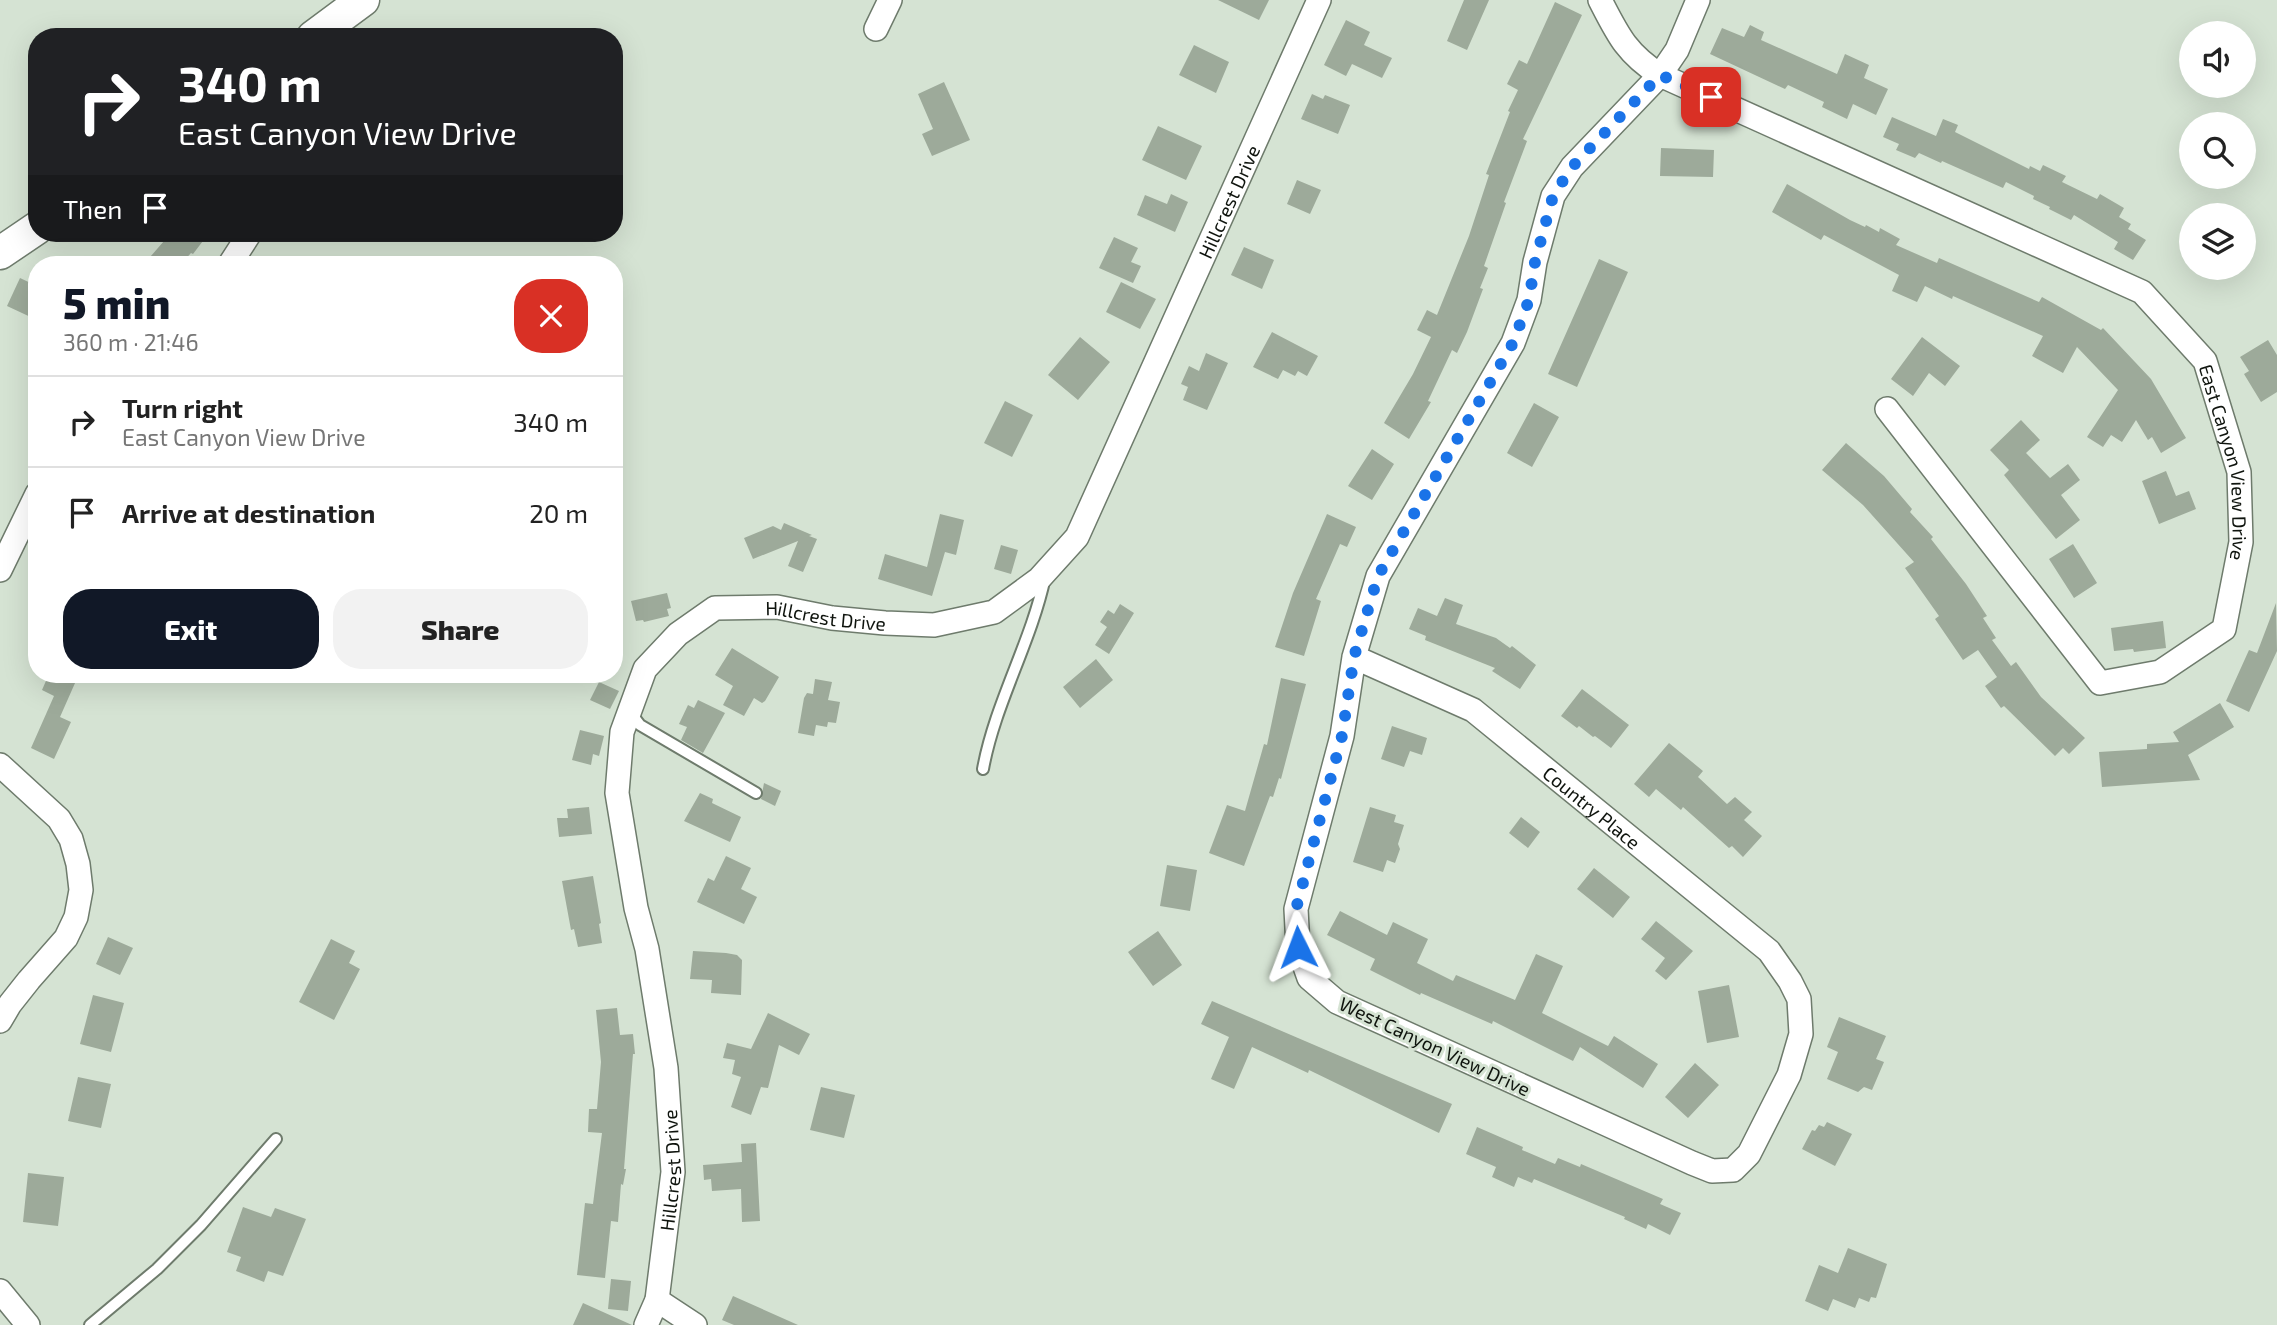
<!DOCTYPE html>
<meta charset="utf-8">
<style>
:root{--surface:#fff;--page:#f2f2f2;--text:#222;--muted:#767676;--line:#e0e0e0;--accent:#111827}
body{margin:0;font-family:"Exo 2",sans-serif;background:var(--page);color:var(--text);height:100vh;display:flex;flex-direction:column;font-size:26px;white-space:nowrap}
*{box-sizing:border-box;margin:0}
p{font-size:23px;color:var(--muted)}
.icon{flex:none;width:38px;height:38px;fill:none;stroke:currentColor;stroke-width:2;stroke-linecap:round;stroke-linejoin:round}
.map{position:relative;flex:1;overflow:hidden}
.side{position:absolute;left:28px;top:256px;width:595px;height:427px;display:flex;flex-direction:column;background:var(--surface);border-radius:28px;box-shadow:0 7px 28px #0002}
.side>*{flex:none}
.hud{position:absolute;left:28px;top:28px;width:595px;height:214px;border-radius:28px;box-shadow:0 7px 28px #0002;background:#202124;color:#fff;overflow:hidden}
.tools{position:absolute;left:2179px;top:21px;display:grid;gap:14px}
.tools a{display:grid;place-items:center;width:77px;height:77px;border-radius:50%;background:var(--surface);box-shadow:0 7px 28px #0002;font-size:35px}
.pin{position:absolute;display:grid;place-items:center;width:60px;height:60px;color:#fff;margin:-30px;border-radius:14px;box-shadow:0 4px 10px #0006}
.me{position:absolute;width:77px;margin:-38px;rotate:357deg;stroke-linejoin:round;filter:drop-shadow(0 0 5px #0008)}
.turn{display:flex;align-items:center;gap:24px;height:147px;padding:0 35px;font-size:32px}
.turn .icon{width:91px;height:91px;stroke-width:2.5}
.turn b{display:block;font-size:49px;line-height:60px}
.then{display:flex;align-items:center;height:66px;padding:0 35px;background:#0003;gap:14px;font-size:26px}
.round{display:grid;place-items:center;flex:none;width:74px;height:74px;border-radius:28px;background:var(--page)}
.overview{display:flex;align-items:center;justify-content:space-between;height:119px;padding:0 35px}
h1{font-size:42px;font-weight:800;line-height:52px;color:var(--accent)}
.action{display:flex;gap:14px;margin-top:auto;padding:14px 35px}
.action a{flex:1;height:80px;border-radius:28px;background:var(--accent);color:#fff;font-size:28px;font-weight:800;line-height:80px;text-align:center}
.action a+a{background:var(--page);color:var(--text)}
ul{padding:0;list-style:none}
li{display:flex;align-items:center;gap:21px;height:91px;padding:0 35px;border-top:2px solid var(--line)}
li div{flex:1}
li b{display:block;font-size:26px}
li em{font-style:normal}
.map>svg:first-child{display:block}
</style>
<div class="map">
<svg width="2277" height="1325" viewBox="0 0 2277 1325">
<rect width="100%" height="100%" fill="#d5e3d3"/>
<path fill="#9daa9a" d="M1218,0H1269L1259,20Z
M1464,0H1489L1467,50L1447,41Z
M1555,2L1582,15L1523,139L1527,141L1504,202L1506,203L1484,266L1488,268L1480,288L1483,289L1467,332L1457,353L1452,350L1428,401L1431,402L1409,439L1384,423L1413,374L1431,337L1417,330L1427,310L1437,315L1469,236L1489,175L1486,174L1510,112L1508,111L1518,90L1507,84L1519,60L1527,64Z
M1346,20L1370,32L1364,45L1392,58L1382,78L1352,64L1346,76L1324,65Z
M1750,25L1764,32L1761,40L1837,74L1845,54L1869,65L1864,78L1888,89L1876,115L1853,104L1847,119L1822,107L1824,102L1788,85L1785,89L1710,54L1722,28L1744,37Z
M1194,45L1229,62L1216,93L1179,75Z
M944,82L970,140L932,156L922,134L933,129L918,94Z
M1312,94L1323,99L1325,95L1350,105L1338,134L1301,119Z
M1892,117L1936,136L1943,119L1958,125L1955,132L2029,169L2030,166L2040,171L2043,165L2066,176L2062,182L2097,199L2100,194L2124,208L2119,217L2131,224L2128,229L2146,240L2133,260L2114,249L2118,242L2074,215L2071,220L2049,209L2050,207L2033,199L2034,196L2006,182L2003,188L1942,161L1941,163L1919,153L1915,158L1896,150L1899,144L1883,137Z
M1158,126L1202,146L1186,180L1142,160Z
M1661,148L1714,150L1713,177L1660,176Z
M1297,180L1321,190L1310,214L1287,204Z
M1787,184L1850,220L1865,227L1866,225L1879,232L1880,228L1900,239L1896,245L1937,263L1939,258L2039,302L2042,297L2101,330L2103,328L2151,379L2186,438L2161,453L2152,437L2148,440L2136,420L2122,442L2111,435L2103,447L2087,437L2118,390L2077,347L2063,373L2032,356L2043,336L1953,296L1952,299L1925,286L1917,302L1892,291L1899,275L1824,235L1821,240L1772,212Z
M1171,194L1188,202L1175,232L1137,215L1145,195L1167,204Z
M171,233H209L193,254L191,253L181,264H144Z
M1114,237L1138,248L1131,262L1141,266L1133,283L1099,268Z
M1244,247L1274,260L1262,289L1231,275Z
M1599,259L1628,272L1577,387L1548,374Z
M20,278L37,286V320L7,306Z
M1121,282L1156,299L1140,329L1106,312Z
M1272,332L1318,356L1307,376L1298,371L1295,376L1283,370L1278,379L1253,367Z
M1080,337L1110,362L1078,400L1048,375Z
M1922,337L1960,366L1945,386L1929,373L1913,396L1891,379Z
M2268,340L2277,355V392L2261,402L2244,374L2249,371L2240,357Z
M1206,353L1228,363L1207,410L1183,400L1188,387L1181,384L1189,366L1199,371Z
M1005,401L1033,415L1012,457L984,443Z
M1534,403L1559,417L1532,467L1507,453Z
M2021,420L2040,440L2026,453L2050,478L2068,464L2080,480L2061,495L2080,520L2056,539L2004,475L2009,470L1990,450Z
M1846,443L1884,476L1912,509L1910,512L1933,537L1931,539L1966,584L1987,616L1983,618L1996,638L1992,640L2011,666L2016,662L2041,697L2085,738L2069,754L2063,748L2055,756L2004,706L2001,708L1985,686L1997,677L1978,650L1963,660L1935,619L1939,616L1905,568L1914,562L1863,505L1822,470Z
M1372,449L1394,464L1372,500L1348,486Z
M2166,471L2176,496L2189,491L2196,509L2159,524L2142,481Z
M940,514L964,520L956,555L945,552L932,596L878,579L885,554L927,567Z
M1327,514L1356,527L1347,547L1340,544L1316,599L1321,601L1304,656L1275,647L1293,593Z
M784,523L812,535L809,536L817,539L803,572L788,566L798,541L753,559L744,538L773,526L781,530Z
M2073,544L2097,583L2074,598L2049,559Z
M1001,545L1018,550L1011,574L994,569Z
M667,593L671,608L667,609L669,616L644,622L643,620L636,621L631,601Z
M1445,598L1463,605L1456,624L1496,638L1510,648L1512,646L1536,665L1520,689L1492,671L1495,668L1425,640L1426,636L1409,629L1418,608L1437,616Z
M2276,603L2277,651L2249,712L2226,701L2249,650L2257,653Z
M1120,604L1134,613L1109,654L1095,645L1107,627L1100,622L1108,610L1114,614Z
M2163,621L2166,648L2134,652L2133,649L2114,651L2111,628Z
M732,648L779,677L765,701L762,703L754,698L744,716L723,705L733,686L715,675Z
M1096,659L1113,680L1080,708L1063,687Z
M49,674H79L60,717L71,722L54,759L31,748L54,696L42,690Z
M1281,678L1306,684L1281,779L1279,778L1273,797L1270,796L1244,866L1209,853L1227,805L1245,811L1264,744L1267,745Z
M815,679L832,682L828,700L840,702L836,723L828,722L827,727L816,725L814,736L798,733L804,698L807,693L813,694Z
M599,682L619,691L610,709L590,700Z
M1582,689L1629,725L1611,748L1595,736L1593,737L1579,726L1577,728L1561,716Z
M698,700L725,713L703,753L681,740L687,727L679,724L688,705L694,708Z
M2220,703L2234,727L2188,755L2200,780L2102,787L2099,752L2147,749V744L2179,742L2173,732Z
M1392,726L1427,738L1422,755L1410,751L1404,767L1381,759Z
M580,730L604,736L599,756L593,754L591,765L572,760Z
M1669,743L1703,771L1698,777L1727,804L1735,797L1752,812L1744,820L1762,836L1743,857L1732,846L1729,848L1683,807L1681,810L1656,789L1649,797L1634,784Z
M764,783L781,791L775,806L761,799Z
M700,793L713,799L712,803L741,817L730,842L684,821Z
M589,807L592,834L559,837L557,818H568L567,809Z
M1370,807L1396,815L1394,822L1404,825L1398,844L1400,849L1395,863L1387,860L1383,872L1353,862Z
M1521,817L1540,832L1528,848L1509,833Z
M726,856L751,868L741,889L757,897L744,924L697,902L708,878L714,881Z
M1167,865L1197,870L1190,911L1160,906Z
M1594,868L1630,897L1613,918L1577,889Z
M593,876L601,923L599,924L602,943L578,947L574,929L571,930L562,881Z
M1340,911L1387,935L1393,922L1428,939L1417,963L1453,981L1456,975L1515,1000L1536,954L1563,966L1542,1013L1608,1046L1614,1036L1658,1064L1643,1088L1580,1047L1573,1061L1493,1021L1492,1024L1421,993L1420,995L1370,970L1375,959L1327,935Z
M1656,921L1693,951L1666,980L1655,971L1665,958L1641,939Z
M1158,931L1182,965L1153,986L1128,952Z
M108,937L133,948L120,975L96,964Z
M331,939L355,951L349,963L360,969L334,1020L299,1002Z
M693,951L726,953L737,955L742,960L741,995L711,993L712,980L690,979Z
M1729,985L1739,1037L1707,1043L1698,991Z
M93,995L124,1003L111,1052L80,1044Z
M1212,1001L1452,1104L1439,1133L1309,1070L1308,1073L1252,1047L1234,1089L1211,1079L1229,1037L1201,1024Z
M617,1008L620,1035L633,1034L635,1054H633L624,1169H626L623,1185L621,1184L618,1222L611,1221L605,1278L577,1275L585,1203L593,1204L602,1133L588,1132L589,1109H597L601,1062L596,1010Z
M768,1013L810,1034L799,1055L779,1045L768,1088L761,1087L751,1115L731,1107L741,1077L732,1074L735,1060L723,1058L727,1043L751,1049Z
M1839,1017L1886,1036L1876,1059L1884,1062L1872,1090L1864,1087L1858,1092L1827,1079L1838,1052L1827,1047Z
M1695,1063L1719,1085L1688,1118L1665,1097Z
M78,1077L111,1084L101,1128L68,1121Z
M821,1087L855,1095L844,1138L810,1130Z
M1827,1122L1852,1134L1835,1166L1802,1149L1812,1130L1815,1131L1819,1125L1824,1127Z
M1477,1127L1523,1147L1522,1150L1555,1164L1558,1158L1580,1167L1581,1164L1663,1199L1660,1204L1681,1213L1670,1235L1648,1224L1646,1229L1624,1219L1625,1217L1534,1179L1532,1183L1518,1177L1514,1187L1492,1177L1496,1167L1466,1154Z
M756,1143L760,1221L742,1222L741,1189L712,1191L711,1179L704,1180L703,1165L742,1162L741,1144Z
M28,1173L64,1177L58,1226L23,1222Z
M243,1207L271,1217L275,1208L306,1219L283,1276L268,1271L264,1282L236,1271L241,1257L227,1252Z
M1848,1248L1887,1264L1876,1298L1871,1297L1869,1302L1859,1298L1855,1308L1833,1299L1828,1311L1805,1301L1819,1265L1838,1273Z
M611,1279L631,1281L628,1311L608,1309Z
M733,1296L798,1325H734L722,1320Z
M583,1303L632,1325H573Z"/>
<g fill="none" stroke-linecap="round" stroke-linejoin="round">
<defs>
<path id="lane" d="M630,712L640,725L756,793
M983,769C995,703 1031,643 1045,577
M90,1325L157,1269L201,1225L276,1139"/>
<g id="street">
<path id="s1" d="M1600,0C1618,35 1626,53 1660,75L2142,292L2205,361L2239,472L2241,542L2224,629L2160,672L2100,683L1887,409"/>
<path d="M876,29L890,0"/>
<path d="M230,264L250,233"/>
<path d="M0,570L37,494"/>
<path id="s2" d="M1354,657L1473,710L1769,951L1790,981L1799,999L1801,1034L1789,1075L1749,1154L1733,1170L1712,1171L1692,1163L1337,1002L1309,978L1298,947L1296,909L1342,736L1354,657L1378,576L1513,343L1529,300L1535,262L1553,196L1572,167L1660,75L1677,50L1698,0"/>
<path d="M0,765L59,819L71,839L78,864L81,890L76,917L66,938L29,980L10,1004L0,1021"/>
<path d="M0,1291L28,1325"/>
<path d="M657,1300L695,1325"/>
<path id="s3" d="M646,1325L657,1300L673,1172L666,1068L647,949L636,908L617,793L622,732L645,669L678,634L715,608L777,607L832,618L885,623L934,625L994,612L1039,579L1077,537L1319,0"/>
</g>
<path id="secondary" d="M313,37L363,0
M0,253L37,228"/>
</defs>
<use href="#lane" stroke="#6e7b6c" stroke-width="14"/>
<use href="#street" stroke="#6e7b6c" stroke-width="26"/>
<use href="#secondary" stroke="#6e7b6c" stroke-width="35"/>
<use href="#lane" stroke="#fff" stroke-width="10"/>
<use href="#street" stroke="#fff" stroke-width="23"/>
<use href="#secondary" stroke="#fff" stroke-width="32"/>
</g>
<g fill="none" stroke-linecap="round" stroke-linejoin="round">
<path stroke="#1a73e8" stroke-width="12" stroke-dasharray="0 21.6" d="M1298,947L1296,909L1342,736L1354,657L1378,576L1513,343L1529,300L1535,262L1553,196L1572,167L1660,75L1711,97"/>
</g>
<g text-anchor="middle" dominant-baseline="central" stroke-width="6" stroke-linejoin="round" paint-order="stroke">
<g font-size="19" fill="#0f140e" stroke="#d5e3d3">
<text stroke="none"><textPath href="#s3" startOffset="1524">Hillcrest Drive</textPath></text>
<text stroke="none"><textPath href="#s1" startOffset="824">East Canyon View Drive</textPath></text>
<text stroke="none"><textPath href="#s3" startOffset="873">Hillcrest Drive</textPath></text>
<text stroke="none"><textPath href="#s2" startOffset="284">Country Place</textPath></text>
<text transform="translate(1435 1046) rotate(25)">West Canyon View Drive</text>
<text stroke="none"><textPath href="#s3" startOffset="158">Hillcrest Drive</textPath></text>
</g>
</g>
</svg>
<div class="tools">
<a><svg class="icon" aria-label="sound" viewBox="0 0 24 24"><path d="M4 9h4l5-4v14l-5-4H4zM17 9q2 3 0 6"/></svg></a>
<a><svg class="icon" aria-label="search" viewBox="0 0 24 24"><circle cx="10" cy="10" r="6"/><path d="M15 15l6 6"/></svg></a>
<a><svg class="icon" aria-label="layers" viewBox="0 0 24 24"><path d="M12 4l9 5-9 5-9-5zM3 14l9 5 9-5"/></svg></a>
</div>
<div class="pin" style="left:1711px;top:97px;background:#d93025"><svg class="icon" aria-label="arrive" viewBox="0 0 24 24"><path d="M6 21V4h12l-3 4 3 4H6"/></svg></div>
<svg class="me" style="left:1298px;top:947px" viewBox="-20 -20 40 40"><path d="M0-17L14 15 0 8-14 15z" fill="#1a73e8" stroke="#fff" stroke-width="4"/></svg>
<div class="hud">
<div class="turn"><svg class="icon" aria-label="right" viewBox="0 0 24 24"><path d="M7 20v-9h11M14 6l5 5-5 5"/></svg><div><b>340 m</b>East Canyon View Drive</div></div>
<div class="then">Then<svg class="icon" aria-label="arrive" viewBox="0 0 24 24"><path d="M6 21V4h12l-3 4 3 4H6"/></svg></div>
</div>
<section class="side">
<div class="overview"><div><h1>5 min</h1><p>360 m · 21:46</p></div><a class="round" style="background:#d93025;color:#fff"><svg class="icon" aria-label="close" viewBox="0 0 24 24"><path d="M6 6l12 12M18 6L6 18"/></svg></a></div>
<ul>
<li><svg class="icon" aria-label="right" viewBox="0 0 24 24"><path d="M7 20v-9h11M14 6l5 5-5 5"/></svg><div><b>Turn right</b><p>East Canyon View Drive</p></div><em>340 m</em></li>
<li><svg class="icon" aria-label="arrive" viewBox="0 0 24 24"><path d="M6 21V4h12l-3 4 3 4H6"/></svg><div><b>Arrive at destination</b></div><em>20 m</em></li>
</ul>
<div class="action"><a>Exit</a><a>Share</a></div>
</section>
</div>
